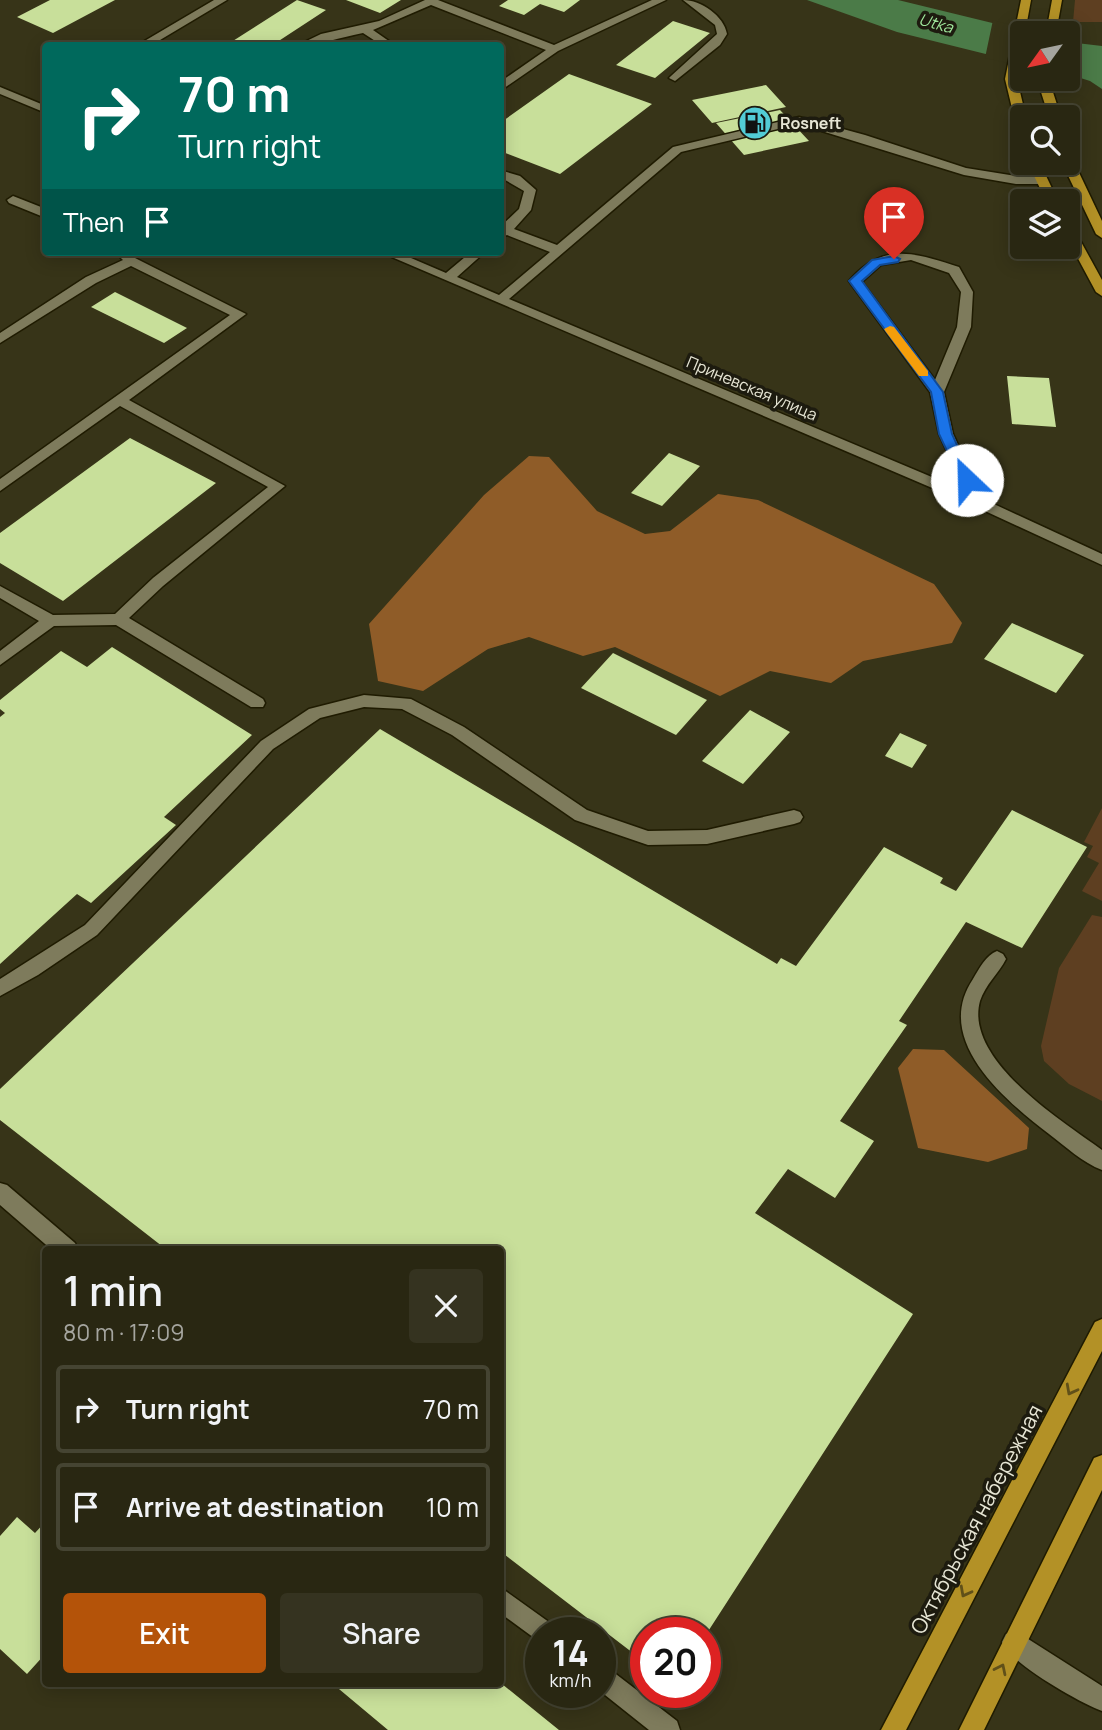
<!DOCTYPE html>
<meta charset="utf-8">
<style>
:root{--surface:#292712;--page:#353320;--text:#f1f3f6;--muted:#a5a59f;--line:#454432;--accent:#b45309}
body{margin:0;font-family:Manrope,sans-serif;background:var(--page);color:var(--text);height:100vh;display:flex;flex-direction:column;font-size:26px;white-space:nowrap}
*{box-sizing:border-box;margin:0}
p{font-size:23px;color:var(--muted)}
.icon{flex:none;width:38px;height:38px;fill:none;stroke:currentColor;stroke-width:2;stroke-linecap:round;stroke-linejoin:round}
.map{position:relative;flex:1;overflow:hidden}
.panel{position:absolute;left:42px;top:1246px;width:462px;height:441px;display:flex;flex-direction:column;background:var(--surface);border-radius:7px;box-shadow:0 4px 18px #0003,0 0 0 2px var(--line)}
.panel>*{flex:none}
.hud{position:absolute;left:42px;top:42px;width:462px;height:214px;border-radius:7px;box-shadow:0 4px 18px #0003,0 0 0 2px var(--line);background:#00695c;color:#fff;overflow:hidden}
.needle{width:46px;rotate:237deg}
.tools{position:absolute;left:1010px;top:21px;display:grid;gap:14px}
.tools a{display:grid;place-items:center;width:70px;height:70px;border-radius:7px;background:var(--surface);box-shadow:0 4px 18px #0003,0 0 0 2px var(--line);font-size:35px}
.speed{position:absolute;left:525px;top:1617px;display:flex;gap:14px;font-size:35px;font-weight:700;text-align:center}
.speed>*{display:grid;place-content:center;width:91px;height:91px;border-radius:50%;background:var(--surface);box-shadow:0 4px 18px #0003,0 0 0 2px var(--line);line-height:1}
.speed small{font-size:18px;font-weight:400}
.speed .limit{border:10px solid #d22;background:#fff;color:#111}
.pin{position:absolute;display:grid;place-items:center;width:60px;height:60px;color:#fff;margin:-72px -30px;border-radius:50% 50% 50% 0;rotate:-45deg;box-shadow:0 0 7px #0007}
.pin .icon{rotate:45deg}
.me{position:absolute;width:77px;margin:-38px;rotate:336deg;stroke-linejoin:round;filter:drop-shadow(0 0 5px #0008)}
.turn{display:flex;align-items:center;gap:24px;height:147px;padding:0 21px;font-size:32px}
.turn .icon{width:91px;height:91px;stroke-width:2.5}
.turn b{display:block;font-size:49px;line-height:60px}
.then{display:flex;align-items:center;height:66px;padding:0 21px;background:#0003;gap:14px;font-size:26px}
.round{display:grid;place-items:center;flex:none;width:74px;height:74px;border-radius:7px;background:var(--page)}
.headline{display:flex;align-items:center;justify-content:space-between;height:119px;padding:0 21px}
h1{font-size:42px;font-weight:600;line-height:52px}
.cta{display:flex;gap:14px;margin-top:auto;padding:14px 21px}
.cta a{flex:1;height:80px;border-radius:7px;background:var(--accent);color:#fff;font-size:28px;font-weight:600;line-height:80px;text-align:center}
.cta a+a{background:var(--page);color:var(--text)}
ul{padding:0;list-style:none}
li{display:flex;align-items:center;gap:21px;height:88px;margin:0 14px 10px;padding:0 7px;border:4px solid var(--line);border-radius:7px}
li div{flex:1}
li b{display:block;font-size:26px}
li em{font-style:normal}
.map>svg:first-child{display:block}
</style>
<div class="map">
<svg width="1102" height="1730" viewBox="0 0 1102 1730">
<rect width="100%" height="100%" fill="#373418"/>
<path fill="#5e3f21" d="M1075,0H1102V22H1073Z
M1102,808V901L1082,891L1099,863L1087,857L1093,846L1084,842Z
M1092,915L1102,917V1101L1069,1084L1044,1061L1041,1046L1059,968Z"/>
<path fill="#8f5c28" d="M529,456L549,457L597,511L645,534L670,531L718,494L758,500L934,584L962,623L952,643L863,661L831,683L770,671L720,696L615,647L583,656L529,637L488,649L423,691L378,681L369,624L484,495Z
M913,1049L944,1050L1029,1128L1027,1149L988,1162L918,1148L898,1068Z"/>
<path fill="#4b7b48" d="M807,0H898L1033,33H1022V63L897,32Z
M1068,42L1102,46V89L1090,81L1068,74Z"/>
<path fill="#373418" d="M993,20L1036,32L1022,33V66L985,58Z"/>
<path fill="#c8df9a" d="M50,0H115L53,33L17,17Z
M297,0L326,10L271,46H225Z
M346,0H401L380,13Z
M508,0H580L564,12L540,4L524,15L499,6Z
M673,21L710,33L655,78L616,65Z
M569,74L652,104L560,174L500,151V123Z
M766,85L786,107L712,123L692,100Z
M780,110L809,141L744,155L716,123Z
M115,292L187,328L164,343L91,307Z
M1007,376L1049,378L1056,427L1012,424Z
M130,438L216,483L63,601L0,563V533Z
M669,453L700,466L662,506L631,493Z
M1012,623L1084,655L1056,693L984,659Z
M112,647L252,735L164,817L176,825L91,903L77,894L0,964V717L5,713L0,709V700L61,651L87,667Z
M613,653L707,700L676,735L581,688Z
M750,710L790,732L743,784L702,761Z
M380,729L777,964L781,958L796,966L884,847L943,878L940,883L956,891L1012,810L1087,847L1022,948L966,922L899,1021L907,1025L840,1121L874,1141L835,1198L788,1169L755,1213L913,1314L707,1633H646V1663L500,1551V1250H167L0,1120V1089Z
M900,733L927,745L912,768L885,756Z
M17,1517L35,1533L46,1521V1653L27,1674L0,1649V1536Z
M333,1684H502L559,1730H388Z"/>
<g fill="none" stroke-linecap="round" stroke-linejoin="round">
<defs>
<path id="minor" d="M214,0H227L150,46H136Z
M425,0H438L554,45L652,0H666L558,51L500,91V82L546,50L431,5L373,30L396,46H383L363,33C342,37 316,46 296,46L321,34L379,21Z
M683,0C701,0 724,16 727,34L720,45L675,81L669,78L671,76L717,34L715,25Z
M0,87L46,106V113L0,94Z
M799,117L865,135L966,168L1016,176H1041L1047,180L1041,184H1016L964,175L799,124L681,152L509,299L965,491L939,434L930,392L849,281C883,241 915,253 959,267L973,292L971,327L944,392L953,434L983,499L1102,554V565L972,505L380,252H397L446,273L471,252H485L457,277L499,295L550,252L507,235L500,238V227L519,209L524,191L500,177V170L520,176L536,190L531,210L514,229L557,245L673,147ZM911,260L949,273L961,292L957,327L935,380L862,282L881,265Z
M13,196L46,209V218L9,203L7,200Z
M115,252H128L135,258L246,314L129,400L285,486L163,586L129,618L263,699L265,703L263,707H251L116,625L54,626L0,665V651L39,621L0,598V586L53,615L115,614L153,578L268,487L120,406L0,491V479L230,315L131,266L96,283L0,343V333L86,277L123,260Z
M364,695L411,699L464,727L587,810L648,831L707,830L794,810L800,812L803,817L800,822L794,824L707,844L648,845L575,820L452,735L402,709L364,707L320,718L273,749L97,935L38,975L0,996V979L85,925L261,741L309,709Z
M997,951L1003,954L1006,959C999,973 985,985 980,1001C964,1060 1062,1121 1102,1150V1170C1083,1163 1065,1146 1049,1134C1005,1100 932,1040 973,979C979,969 986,955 997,951Z
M0,1183L7,1185L75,1243L78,1250H52L0,1205Z
M500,1587L553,1625L557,1633H541V1643L500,1613Z
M1014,1630L1102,1686V1711C1079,1702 1011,1664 1002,1642L1006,1634Z
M600,1664L608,1668L677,1721L680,1730H649L600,1691Z"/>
<path id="major" d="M1021,0H1031L1025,33H1022L1017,79L1026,117H1022V128L1016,125L1005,79Z
M1052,0H1062L1056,33H1046Z
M1042,79H1053L1052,89L1061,117H1049L1040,89Z
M1068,158L1074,162L1102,221V238L1096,234L1062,163H1068Z
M1028,163H1040L1058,201H1046Z
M1068,225L1074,229L1102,280V296L1096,292L1068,240Z
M1102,1319V1351L906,1730H881L1095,1322Z
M1102,1455V1490L984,1730H959L1094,1458Z"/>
</defs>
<use href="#minor" stroke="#1f1b01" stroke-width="3"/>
<use href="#major" stroke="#1f1b01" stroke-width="3"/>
<use href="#minor" fill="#7e7b5c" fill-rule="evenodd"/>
<use href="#major" fill="#b39126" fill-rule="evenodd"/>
</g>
<defs><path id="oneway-chevron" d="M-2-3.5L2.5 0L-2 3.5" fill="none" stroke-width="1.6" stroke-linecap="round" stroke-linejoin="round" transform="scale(1.75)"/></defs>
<g stroke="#605019">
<use href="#oneway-chevron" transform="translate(1071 1390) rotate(118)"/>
<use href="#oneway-chevron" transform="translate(965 1592) rotate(118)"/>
<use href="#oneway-chevron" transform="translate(1001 1669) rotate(-64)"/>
</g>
<path fill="#1a73e8" stroke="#114b97" stroke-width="2" d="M894,256L900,259L898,262L880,265L862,281L943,392L952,434L973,480L971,483H962L939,434L931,392L849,281L872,260Z"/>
<path fill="#f59e0b" d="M890,326L894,327L928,371V376H919L886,332L884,329Z"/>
<defs>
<symbol id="fuel-disc" viewBox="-11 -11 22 22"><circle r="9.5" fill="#52ccd6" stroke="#1d1b0f"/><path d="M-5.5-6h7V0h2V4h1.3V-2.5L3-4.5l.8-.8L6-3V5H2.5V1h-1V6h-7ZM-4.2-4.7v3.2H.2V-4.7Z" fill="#111"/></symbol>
</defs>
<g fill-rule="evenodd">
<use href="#fuel-disc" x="736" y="104" width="38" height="38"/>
</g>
<g text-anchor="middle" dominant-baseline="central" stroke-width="7" stroke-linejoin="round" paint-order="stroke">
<g font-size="16" font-style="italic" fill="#9ee59a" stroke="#1d1b0f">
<text transform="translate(936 23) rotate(15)">Utka</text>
</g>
<g font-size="16" font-weight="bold" fill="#e7e6d5" stroke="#1d1b0f" text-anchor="start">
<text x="780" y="123">Rosneft</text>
</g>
<g font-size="16" fill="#e7e6d5" stroke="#1d1b0f">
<text transform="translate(752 388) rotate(23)">Приневская улица</text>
</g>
<g font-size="21" fill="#e7e6d5" stroke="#1d1b0f">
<text transform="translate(976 1519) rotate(-62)">Октябрьская набережная</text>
</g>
</g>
</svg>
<div class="tools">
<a><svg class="needle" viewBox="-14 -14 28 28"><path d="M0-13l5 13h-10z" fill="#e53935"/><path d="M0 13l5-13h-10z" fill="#a5a59f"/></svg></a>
<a><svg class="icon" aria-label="search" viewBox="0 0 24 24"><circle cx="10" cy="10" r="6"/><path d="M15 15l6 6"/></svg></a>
<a><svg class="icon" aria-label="layers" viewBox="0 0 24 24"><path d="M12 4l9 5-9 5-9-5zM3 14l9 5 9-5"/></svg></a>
</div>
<div class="speed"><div>14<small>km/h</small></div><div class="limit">20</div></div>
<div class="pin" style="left:894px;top:259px;background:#d93025"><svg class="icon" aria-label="arrive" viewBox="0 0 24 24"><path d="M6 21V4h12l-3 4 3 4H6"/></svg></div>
<svg class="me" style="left:967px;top:480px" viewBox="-20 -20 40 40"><circle r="19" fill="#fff"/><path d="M0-13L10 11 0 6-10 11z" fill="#1a73e8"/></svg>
<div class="hud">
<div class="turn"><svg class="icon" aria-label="right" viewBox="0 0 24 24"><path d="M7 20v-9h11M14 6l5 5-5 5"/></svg><div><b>70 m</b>Turn right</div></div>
<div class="then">Then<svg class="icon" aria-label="arrive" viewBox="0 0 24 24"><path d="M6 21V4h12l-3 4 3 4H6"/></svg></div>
</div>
<section class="panel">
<div class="headline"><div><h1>1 min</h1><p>80 m · 17:09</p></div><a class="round"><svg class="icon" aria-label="close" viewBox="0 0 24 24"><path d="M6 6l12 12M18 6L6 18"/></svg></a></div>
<ul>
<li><svg class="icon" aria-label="right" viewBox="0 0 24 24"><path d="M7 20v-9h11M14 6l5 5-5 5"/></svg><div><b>Turn right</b></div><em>70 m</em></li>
<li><svg class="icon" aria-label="arrive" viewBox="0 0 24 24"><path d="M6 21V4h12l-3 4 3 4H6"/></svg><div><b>Arrive at destination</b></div><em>10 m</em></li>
</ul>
<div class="cta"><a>Exit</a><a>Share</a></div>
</section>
</div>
